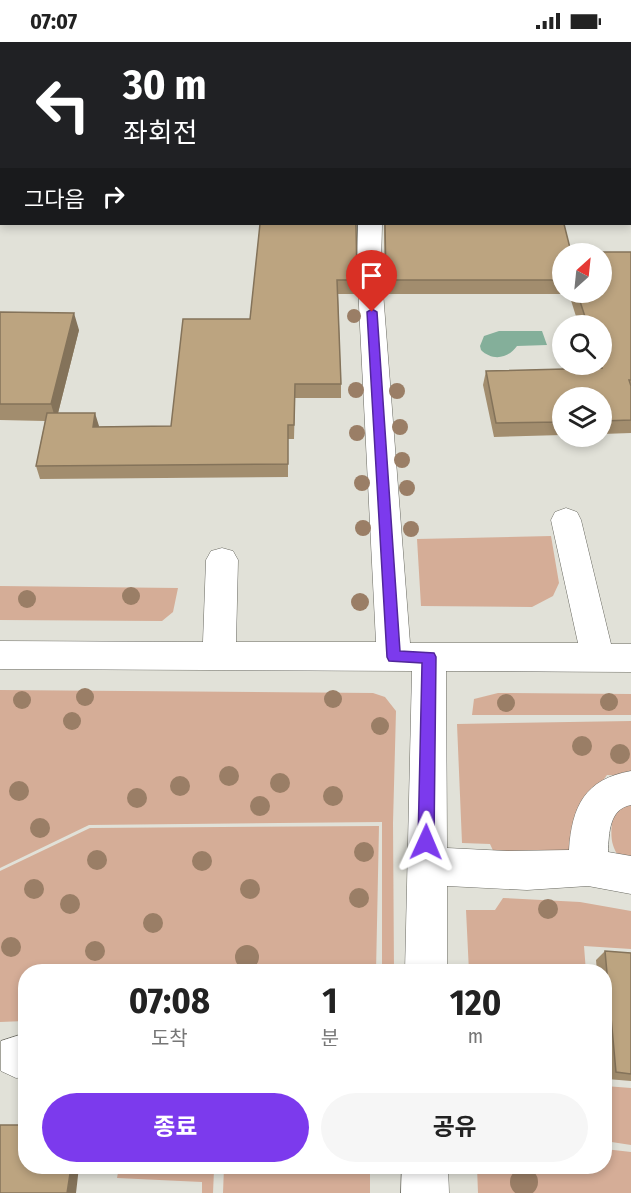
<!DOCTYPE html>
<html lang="ko">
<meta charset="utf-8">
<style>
:root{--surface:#fff;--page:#f6f6f6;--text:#222;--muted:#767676;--accent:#7c3aed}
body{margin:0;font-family:"Fira Sans Condensed","Noto Sans KR",sans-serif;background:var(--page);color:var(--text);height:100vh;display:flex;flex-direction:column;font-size:22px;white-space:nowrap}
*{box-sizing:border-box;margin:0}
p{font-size:20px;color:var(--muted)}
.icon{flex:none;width:33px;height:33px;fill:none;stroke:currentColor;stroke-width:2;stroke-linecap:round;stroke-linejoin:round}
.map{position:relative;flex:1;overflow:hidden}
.panel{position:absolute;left:18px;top:922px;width:594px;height:210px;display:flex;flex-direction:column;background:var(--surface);border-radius:24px;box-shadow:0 3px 9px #0003}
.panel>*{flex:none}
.hud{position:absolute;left:0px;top:0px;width:632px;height:183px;box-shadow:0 3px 9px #0003;background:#202124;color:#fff;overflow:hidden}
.needle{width:39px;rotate:27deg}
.buttons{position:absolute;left:552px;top:201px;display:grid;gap:12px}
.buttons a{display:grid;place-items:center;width:60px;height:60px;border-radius:50%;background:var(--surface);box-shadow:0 3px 9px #0003;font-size:30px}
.pin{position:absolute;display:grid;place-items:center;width:51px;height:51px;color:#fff;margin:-62px -26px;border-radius:50% 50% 50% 0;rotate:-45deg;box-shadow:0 0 6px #0007}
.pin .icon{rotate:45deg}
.me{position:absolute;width:66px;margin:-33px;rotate:1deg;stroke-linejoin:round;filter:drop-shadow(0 0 4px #0008)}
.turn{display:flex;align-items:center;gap:21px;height:126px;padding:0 24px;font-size:27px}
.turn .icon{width:78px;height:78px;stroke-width:2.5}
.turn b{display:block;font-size:42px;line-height:51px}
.then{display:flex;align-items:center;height:57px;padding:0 24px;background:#0003;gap:12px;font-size:22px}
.eta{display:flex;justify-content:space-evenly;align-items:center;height:102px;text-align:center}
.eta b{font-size:36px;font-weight:700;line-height:42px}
.cta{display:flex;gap:12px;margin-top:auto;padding:12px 24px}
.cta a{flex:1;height:69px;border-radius:36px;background:var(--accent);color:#fff;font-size:24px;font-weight:700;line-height:69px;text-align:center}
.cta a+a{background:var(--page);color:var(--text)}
.status{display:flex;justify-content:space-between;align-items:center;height:42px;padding:0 30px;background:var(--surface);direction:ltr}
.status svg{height:16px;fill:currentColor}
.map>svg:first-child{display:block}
</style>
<div class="status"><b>07:07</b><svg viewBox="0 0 49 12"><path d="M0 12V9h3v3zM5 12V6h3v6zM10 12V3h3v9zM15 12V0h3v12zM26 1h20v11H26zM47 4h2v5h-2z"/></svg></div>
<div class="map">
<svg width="631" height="1151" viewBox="0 0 631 1151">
<rect width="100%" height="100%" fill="#e1e1d8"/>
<path fill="#d5ad97" d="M551,494L559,541L553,554L532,565L421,564L417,497Z
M0,544L178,546L173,570L162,579L0,578Z
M0,648L373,651L385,655L396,669L393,781L394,930H382V780L89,783L0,826Z
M498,651L631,652V673H472L474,657Z
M631,679V734L607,733L581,768L573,813L496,815L490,802L462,801L457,682Z
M631,760V817L619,815C609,801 611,789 613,772Z
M379,784L376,930H26L25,979L0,980V829L90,786Z
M503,856L580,860L631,869V907L584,904L586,930H469L466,868H495Z
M605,1044L631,1046V1103L605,1099Z
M605,1107L631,1110V1151H478L477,1125H604Z
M119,1125H209L214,1128L213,1151H202V1140L117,1136Z
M224,1125H370V1151H223Z"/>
<path fill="#84af9a" d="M499,289H542L547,303L517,304C508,317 492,319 481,308L480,304L484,294Z"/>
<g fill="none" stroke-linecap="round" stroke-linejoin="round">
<defs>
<path id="minor" d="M630,84H631V97H630Z
M0,90H2V102H0Z
M358,182H382L381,224L410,601H578L551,478L555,470L566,466L577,470L581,478L611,602H631V630L446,629L447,806L507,809L569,808C572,764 585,737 631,729V763C609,767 609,791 608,810L631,814V852L588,844L527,848L447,844V930H405L412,629L0,627V599L203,600L206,518L211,509L222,506L233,509L238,518L236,600H376L357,224Z
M26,991V1035L16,1036L1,1029V999Z
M402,1125H448L449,1151H401Z"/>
</defs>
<use href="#minor" stroke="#696961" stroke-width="1"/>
<use href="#minor" fill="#fff" fill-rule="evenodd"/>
</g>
<g fill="#9a7e66">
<circle cx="354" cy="274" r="7"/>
<circle cx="356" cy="348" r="8"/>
<circle cx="397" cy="349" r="8"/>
<circle cx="400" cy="385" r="8"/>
<circle cx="357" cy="391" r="8"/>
<circle cx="402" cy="418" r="8"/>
<circle cx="362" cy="441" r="8"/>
<circle cx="407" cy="446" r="8"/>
<circle cx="363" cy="486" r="8"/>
<circle cx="411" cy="487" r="8"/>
<circle cx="131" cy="554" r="9"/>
<circle cx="27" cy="557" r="9"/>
<circle cx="360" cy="560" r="9"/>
<circle cx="85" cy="655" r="9"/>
<circle cx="333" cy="657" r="9"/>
<circle cx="22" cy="658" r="9"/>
<circle cx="609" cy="660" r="9"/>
<circle cx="506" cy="661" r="9"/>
<circle cx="72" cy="679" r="9"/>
<circle cx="380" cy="684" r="9"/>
<circle cx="582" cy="704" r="10"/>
<circle cx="620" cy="712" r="10"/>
<circle cx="229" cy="734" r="10"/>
<circle cx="280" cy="741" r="10"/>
<circle cx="180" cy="744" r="10"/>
<circle cx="19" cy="749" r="10"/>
<circle cx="333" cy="754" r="10"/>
<circle cx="137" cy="756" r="10"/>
<circle cx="260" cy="764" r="10"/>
<circle cx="40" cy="786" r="10"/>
<circle cx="364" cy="810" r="10"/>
<circle cx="97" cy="818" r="10"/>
<circle cx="202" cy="819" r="10"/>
<circle cx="34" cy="847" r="10"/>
<circle cx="250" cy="847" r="10"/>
<circle cx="359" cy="856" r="10"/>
<circle cx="70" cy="862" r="10"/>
<circle cx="548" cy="867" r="10"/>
<circle cx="153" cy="881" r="10"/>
<circle cx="11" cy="905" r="10"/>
<circle cx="95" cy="909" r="10"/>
<circle cx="247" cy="915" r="12"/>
<circle cx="524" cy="1140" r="14"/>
</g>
<path fill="#a28d6e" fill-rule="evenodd" d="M622,0H631V8H630V2H623Z
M0,100H2V155H0Z
M260,182L357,238L356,252H338L341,342V356H295L294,397H288V435L40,437L36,424L45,379L0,378V270L79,288L58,371L99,384V385L171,384L250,277Z
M384,182H564L571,210H631V391L602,392V356H562V393L494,395L483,343L486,329L593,326L592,322H602V284H579L569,252H385ZM562,212L602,250H562Z
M605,909L631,911V1039L607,1037L604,1010V930H597L596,918Z"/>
<path fill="#84735a" d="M74,271L79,288L56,379L51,362Z
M95,371L99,384L96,399L93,385Z
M71,1125H79L76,1151H67Z"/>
<path fill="#bca480" stroke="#84735a" stroke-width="1.5" d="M378,0H529L530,2H378Z
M0,100H2V138H0Z
M260,182H356L357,238H337L341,342H295L294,383H288V422L36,424L47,371H95L93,385L171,384L183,277H250Z
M385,182H564L571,210H631V338H629L631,344V378L602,379V356H562V380L496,381L486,329L602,326L600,322H602V284H588L577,250H602V212H562V238H386Z
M0,270L74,271L51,362H0Z
M605,909L631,911V1032L616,1030Z
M0,1083H26V1125H71L67,1151H0Z"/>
<path fill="#7c3aed" stroke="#51269a" stroke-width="1.5" d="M372,267L377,270L400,609L434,611L436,615L434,800L432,805L426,808L421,805L418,800L422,621L389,619L387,615L367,270Z"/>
</svg>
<div class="buttons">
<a><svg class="needle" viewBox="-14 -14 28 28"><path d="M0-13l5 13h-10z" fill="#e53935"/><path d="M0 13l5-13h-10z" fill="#767676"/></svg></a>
<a><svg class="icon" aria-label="search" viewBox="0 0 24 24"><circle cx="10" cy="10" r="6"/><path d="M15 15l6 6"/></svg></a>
<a><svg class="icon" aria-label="layers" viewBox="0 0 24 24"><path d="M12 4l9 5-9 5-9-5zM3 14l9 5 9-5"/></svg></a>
</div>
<div class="pin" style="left:372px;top:270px;background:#d93025"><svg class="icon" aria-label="arrive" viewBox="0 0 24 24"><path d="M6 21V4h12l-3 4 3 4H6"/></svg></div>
<svg class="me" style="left:426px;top:800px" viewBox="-20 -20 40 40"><path d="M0-17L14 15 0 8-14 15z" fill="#7c3aed" stroke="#fff" stroke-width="4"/></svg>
<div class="hud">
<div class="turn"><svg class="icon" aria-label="left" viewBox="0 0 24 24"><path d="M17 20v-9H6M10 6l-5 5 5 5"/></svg><div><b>30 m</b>좌회전</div></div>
<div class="then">그다음<svg class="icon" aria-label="right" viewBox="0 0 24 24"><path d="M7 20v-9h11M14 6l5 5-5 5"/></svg></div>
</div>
<section class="panel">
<div class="eta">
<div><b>07:08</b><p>도착</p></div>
<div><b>1</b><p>분</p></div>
<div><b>120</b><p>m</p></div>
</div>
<div class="cta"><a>종료</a><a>공유</a></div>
</section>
</div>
